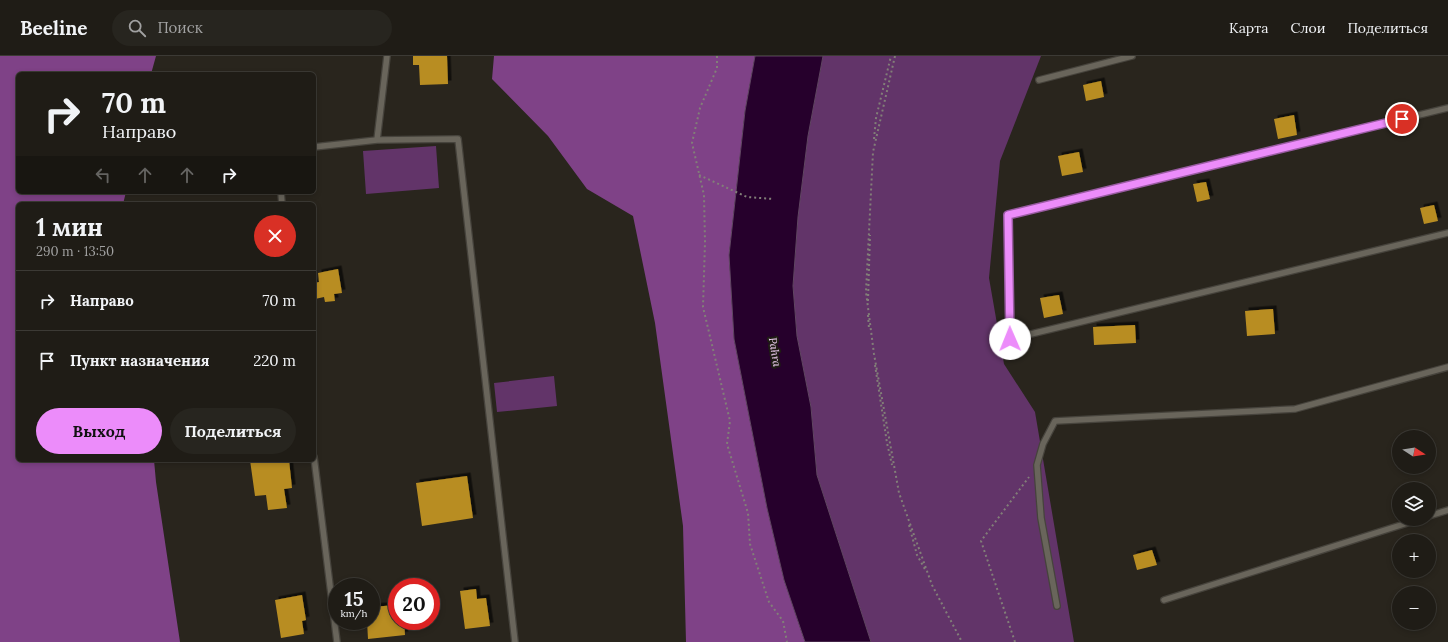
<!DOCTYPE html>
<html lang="ru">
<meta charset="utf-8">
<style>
:root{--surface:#1f1c16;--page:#27251f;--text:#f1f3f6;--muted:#a1a1a1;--line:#3c3a35;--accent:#ec8cfa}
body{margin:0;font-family:Lora,serif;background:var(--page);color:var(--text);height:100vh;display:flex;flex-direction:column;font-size:15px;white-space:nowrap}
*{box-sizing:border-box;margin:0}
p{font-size:13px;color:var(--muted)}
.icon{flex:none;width:22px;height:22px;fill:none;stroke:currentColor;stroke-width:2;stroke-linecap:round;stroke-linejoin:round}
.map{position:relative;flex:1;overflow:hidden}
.side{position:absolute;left:16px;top:146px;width:300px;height:260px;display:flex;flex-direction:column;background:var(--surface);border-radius:6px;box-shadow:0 2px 6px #0003,0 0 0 1px var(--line)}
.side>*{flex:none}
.hud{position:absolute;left:16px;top:16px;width:300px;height:122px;border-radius:6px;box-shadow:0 2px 6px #0003,0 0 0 1px var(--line);background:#1f1c16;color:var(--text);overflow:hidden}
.needle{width:26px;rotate:102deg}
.controls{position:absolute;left:1392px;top:374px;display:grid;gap:8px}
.controls a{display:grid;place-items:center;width:44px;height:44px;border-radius:50%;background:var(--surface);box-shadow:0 2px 6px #0003,0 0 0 1px var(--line);font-size:20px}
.speed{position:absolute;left:328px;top:522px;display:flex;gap:8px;font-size:20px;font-weight:700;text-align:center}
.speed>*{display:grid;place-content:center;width:52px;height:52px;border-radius:50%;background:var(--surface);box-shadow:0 2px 6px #0003,0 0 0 1px var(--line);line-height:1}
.speed small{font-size:10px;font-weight:400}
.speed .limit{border:6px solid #d22;background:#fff;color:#111}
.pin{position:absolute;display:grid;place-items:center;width:34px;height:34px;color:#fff;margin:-17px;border:2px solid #fff;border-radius:50%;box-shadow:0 1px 4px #0007}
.me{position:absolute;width:44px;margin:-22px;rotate:359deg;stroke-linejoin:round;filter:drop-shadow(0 0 3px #0008)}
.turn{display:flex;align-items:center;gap:14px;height:84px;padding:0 20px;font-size:18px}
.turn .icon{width:52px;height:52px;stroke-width:2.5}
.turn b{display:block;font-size:28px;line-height:34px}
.lanes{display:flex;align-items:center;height:38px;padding:0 20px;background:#0003;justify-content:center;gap:20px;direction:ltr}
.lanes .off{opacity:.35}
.round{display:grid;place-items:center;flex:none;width:42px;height:42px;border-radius:21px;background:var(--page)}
.headline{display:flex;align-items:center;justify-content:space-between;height:68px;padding:0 20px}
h1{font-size:24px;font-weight:800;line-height:30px}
.action{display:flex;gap:8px;margin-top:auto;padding:8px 20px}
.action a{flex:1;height:46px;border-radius:24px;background:var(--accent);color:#111;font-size:16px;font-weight:800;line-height:46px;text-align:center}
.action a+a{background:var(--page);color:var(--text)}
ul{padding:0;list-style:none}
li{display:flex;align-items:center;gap:12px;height:60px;padding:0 20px;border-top:1px solid var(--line)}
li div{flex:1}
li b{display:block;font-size:15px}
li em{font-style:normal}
header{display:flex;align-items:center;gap:24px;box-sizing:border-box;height:56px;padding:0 20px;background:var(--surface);border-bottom:1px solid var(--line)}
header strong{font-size:19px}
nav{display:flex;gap:22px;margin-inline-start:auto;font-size:14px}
.search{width:280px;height:36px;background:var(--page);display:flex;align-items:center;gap:10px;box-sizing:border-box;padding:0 14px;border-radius:22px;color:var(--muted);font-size:15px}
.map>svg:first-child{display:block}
</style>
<header>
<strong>Beeline</strong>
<div class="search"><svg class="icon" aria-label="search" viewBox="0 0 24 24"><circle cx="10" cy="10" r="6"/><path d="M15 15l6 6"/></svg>Поиск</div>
<nav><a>Карта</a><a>Слои</a><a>Поделиться</a></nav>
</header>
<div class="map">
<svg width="1448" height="586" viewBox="0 0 1448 586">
<defs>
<filter id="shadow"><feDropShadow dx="3.5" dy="-3.5" stdDeviation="0" flood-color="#0009"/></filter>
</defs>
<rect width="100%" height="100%" fill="#29251d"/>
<path fill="#623469" d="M823,0H1041L1000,105L989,222L1004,308L1035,356L1074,586H871L817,419L811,351L797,280L793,230L798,161L808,80Z
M436,90L439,132L366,138L363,95Z
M554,320L557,350L497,356L494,327Z"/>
<path fill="#7f4287" d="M0,0H156L151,18H18V136H126L123,148H18V404H154L156,426L180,586H0Z
M494,0H755L745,55L729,199L734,283L767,452L784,524L805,586H686L683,470L655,267L633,160L587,133L548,80L492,23Z"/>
<path fill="#26002c" stroke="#614663" d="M755,0H823L808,80L798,161L793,230L797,280L811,351L817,419L871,586H805L784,524L767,452L734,283L729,199L745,55Z"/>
<path fill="#b88d24" filter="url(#shadow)" d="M413,0H447L448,28L420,29L419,9H413Z
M1101,25L1104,41L1086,45L1083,29Z
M1294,59L1297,79L1278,83L1274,63Z
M1079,96L1083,116L1062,120L1058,100Z
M1206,126L1210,143L1197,146L1193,128Z
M1434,149L1438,165L1424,168L1420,152Z
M338,213L342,237L334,238L335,245L325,246L324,241L315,243L314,227L319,226L318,217Z
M1059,239L1063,258L1044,262L1040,242Z
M1273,253L1275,278L1247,280L1245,255Z
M1135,269L1136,287L1094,289L1093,271Z
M250,404H289L292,432L284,433L287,452L268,454L266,439L255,440Z
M467,420L473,462L422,470L416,427Z
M1152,494L1157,509L1137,514L1133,499Z
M476,533L477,543L486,542L490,570L465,573L460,535Z
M302,539L306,564L302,565L304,578L281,582L275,544Z
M397,549V565H404L405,579L368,583L367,565H371V551Z"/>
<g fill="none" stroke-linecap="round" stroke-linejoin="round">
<defs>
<path id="lane" d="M1039,24L1132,0
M1448,52L1008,159L1010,283L1448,177
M377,84L387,0
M314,91L377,84L458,83L515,586
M281,136L282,148
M314,401L337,586
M1429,460L1448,454
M1164,544L1420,463
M1057,550L1041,462L1037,409L1043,388L1055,365L1295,353L1448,311"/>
</defs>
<use href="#lane" stroke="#46433c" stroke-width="8"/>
<path stroke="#827f78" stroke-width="2" stroke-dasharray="2 3" stroke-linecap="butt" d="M717,0V12L700,52L692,87L704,139L705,186L703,251L730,365L727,388L748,457L750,488L769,546L783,565L787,586
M895,0L873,96L866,236L874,298L899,437L932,529L962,586
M874,83L876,62L891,0
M699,119L747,141L773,143
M868,245L870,179
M868,259L869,273
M875,309L887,387L892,409
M909,469L917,499L926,515
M1015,586L981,485L1029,421"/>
<use href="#lane" stroke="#69655b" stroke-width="5.5"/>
</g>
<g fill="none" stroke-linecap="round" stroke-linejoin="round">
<defs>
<path id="route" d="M1010,283L1008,159L1402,63"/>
</defs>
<use href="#route" stroke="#995ba2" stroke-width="10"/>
<use href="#route" stroke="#ec8cfa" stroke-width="7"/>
</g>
<g text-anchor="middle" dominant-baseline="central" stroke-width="4" stroke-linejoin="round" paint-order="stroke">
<g font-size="11" font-style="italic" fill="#f0cff4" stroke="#1f1c14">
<text transform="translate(775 296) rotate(81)">Pahra</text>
</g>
</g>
</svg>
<div class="controls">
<a><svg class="needle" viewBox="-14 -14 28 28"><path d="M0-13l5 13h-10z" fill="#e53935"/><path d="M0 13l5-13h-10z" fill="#a1a1a1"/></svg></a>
<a><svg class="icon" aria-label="layers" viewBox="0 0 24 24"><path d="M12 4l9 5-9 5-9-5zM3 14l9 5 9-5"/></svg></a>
<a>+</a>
<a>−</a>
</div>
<div class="speed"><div>15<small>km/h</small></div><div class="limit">20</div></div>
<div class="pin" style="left:1402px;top:63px;background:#d93025"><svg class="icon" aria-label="arrive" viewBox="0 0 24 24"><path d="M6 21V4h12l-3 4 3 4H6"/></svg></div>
<svg class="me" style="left:1010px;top:283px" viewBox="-20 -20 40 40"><circle r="19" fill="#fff"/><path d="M0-13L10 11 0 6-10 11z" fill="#ec8cfa"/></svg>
<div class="hud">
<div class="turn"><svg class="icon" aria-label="right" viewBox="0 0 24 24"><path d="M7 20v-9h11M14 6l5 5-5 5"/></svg><div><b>70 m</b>Направо</div></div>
<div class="lanes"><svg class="icon off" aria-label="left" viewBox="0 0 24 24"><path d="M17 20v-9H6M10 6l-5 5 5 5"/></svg><svg class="icon off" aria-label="ahead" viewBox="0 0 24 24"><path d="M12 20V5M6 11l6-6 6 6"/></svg><svg class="icon off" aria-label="ahead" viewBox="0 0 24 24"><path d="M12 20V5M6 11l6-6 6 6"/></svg><svg class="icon" aria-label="right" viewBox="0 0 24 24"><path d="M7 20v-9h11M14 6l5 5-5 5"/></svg></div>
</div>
<section class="side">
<div class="headline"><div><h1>1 мин</h1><p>290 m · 13:50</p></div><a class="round" style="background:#d93025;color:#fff"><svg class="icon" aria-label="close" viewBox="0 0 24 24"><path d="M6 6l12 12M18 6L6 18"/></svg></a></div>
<ul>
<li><svg class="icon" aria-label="right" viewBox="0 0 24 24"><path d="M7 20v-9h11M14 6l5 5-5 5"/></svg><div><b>Направо</b></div><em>70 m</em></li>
<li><svg class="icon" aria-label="arrive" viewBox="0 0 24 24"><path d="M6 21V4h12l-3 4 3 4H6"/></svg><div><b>Пункт назначения</b></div><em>220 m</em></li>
</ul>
<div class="action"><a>Выход</a><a>Поделиться</a></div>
</section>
</div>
